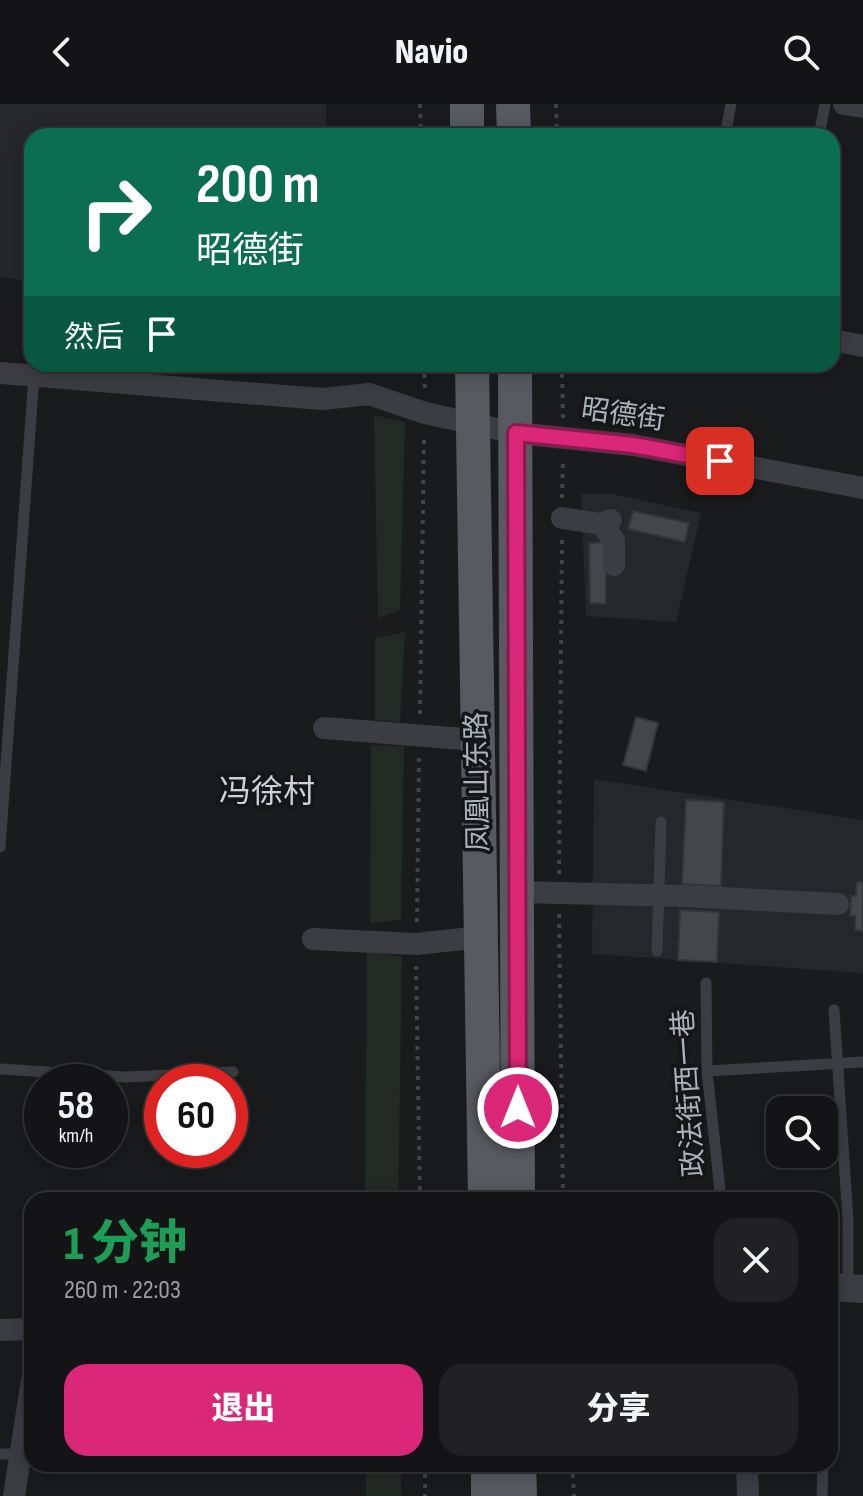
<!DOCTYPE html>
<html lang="zh">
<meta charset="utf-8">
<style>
:root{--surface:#141416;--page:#212123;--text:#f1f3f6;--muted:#9d9ea1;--line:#333335;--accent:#db2777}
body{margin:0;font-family:"Sofia Sans Condensed","Noto Sans SC",sans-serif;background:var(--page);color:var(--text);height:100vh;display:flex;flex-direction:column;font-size:30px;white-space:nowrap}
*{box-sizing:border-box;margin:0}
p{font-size:26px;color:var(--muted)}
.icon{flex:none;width:44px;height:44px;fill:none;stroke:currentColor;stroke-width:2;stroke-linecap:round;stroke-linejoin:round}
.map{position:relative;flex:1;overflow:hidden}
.drawer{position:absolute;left:24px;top:1088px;width:814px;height:280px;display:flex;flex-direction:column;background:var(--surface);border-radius:24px;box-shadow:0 4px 20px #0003,0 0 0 2px var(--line)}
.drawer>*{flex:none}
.hud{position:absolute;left:24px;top:24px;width:816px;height:244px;border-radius:24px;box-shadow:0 4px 20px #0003,0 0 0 2px var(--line);background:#0b6e4f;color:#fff;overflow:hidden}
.tools{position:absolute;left:766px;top:992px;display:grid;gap:16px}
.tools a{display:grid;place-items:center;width:72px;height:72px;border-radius:16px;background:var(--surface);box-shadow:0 4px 20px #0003,0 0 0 2px var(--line);font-size:40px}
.speed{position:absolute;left:24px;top:960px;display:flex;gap:16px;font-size:40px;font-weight:700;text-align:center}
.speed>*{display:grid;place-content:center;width:104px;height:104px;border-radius:50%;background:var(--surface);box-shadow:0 4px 20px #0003,0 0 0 2px var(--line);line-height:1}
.speed small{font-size:20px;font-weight:400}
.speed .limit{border:12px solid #d22;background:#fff;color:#111}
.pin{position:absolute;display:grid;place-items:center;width:68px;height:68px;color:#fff;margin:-34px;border-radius:16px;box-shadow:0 4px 12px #0006}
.me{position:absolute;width:88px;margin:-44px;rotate:0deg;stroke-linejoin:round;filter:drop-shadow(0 0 6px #0008)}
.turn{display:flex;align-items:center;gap:28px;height:168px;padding:0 40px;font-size:36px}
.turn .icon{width:104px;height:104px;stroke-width:2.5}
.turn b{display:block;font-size:56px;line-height:68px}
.then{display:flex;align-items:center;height:76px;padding:0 40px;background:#0003;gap:16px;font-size:30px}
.round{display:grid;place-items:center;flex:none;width:84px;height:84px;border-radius:24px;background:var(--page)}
.head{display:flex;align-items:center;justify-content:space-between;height:136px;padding:0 40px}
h1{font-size:48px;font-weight:800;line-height:60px;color:#1e9e55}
.action{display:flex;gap:16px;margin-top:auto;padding:16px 40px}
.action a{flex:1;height:92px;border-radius:24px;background:var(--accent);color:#fff;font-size:32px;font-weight:800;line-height:92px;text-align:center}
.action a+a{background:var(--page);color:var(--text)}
header{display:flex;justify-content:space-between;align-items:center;height:104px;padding:0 40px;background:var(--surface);font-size:36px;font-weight:800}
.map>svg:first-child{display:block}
</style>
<header><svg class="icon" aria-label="back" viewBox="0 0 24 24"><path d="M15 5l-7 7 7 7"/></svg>Navio<svg class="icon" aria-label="search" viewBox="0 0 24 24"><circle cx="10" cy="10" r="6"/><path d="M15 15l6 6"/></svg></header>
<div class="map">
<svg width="863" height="1392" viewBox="0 0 863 1392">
<rect width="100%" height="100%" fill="#1a1b1d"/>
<path fill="#26272a" d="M0,0H326V32H32V178L0,173Z
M581,390H613L701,409L676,518L586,512Z
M594,675L863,716V869L592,850Z"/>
<path fill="#222b23" d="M374,311L405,318L400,506L378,514Z
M405,528L400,618L375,616V534Z
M371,641L404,642L401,816L370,819Z
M367,846L402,853L398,1096H365Z
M366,1360H401V1392H366Z"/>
<path fill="#44464a" stroke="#353539" stroke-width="2" d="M633,407L689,419L685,438L628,425Z
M606,438V500L590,499L589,439Z
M636,613L658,619L646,667L623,661Z
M686,696L724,698L721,782L682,780Z
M857,778H863V827L855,826V812H850L851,792H856Z
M680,806L719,808L717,858L678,856Z"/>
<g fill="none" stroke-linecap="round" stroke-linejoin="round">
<path stroke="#424449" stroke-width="4" stroke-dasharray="4 6" stroke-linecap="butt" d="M420,0L421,32
M556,0L557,32
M424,260L425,286
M562,260L563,314
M562,394L563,354
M420,610L424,330
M559,770L562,434
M559,810L563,1096
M417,818L419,650
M416,862L420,1096
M425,1360V1392
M572,1360L574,1392"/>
<path stroke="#3c3d42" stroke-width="11" d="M725,32L731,0
M819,32L825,0
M0,743L34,272
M657,847L661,718
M706,879L707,967L721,1096
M834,906L848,1115V1184
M0,965L125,973L233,968
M707,967L863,958
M0,1350H21
M822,1392L823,1360"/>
<path stroke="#3c3d42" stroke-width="22" d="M844,0L863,3
M832,236L863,242
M0,269L322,295L369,290L425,309L516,329L633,341L863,384
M562,414L601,420L611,416
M601,420L614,436V461
M324,624L477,636
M517,788L684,792L838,800
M313,835L416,840L481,833
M0,1226L32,1225
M747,1360L748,1392
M14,1392L32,1276"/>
<path stroke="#3c3d42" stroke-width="28" d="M830,1183L863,1185"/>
<path stroke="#585a61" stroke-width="34" d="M467,0V32
M513,0L514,32
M472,260L485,1096
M515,260L518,1096
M488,1360V1392
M519,1360L520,1392"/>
</g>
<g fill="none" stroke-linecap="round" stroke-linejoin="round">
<defs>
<path id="route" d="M518,1004L516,329L633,341L720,357"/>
</defs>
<use href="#route" stroke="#8e194d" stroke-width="20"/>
<use href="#route" stroke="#db2777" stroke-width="14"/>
</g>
<g text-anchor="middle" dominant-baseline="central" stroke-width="7" stroke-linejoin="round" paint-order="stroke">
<g font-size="28" fill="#adb3bc" stroke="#151618">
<text transform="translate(623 311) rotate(8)">昭德街</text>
<text transform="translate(478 678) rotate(-91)">凤凰山东路</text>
<text transform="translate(689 989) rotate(-94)">政法街西一巷</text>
</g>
<g font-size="32" fill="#ced1d8" stroke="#151618">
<text x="267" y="688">冯徐村</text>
</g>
</g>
</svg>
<div class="tools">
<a><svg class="icon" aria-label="search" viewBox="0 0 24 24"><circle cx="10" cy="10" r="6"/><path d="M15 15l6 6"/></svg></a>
</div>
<div class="speed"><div>58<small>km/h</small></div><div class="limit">60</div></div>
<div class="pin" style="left:720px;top:357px;background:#d93025"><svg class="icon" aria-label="arrive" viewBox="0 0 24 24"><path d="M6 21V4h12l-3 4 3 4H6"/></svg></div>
<svg class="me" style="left:518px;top:1004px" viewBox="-20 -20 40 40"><circle r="17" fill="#db2777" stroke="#fff" stroke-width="3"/><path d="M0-11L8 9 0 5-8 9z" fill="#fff"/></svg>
<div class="hud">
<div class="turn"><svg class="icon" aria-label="right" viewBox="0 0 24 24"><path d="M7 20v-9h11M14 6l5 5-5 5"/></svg><div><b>200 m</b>昭德街</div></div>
<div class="then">然后<svg class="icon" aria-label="arrive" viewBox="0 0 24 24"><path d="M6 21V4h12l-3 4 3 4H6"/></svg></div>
</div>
<section class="drawer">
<div class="head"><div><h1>1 分钟</h1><p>260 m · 22:03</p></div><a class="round"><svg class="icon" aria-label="close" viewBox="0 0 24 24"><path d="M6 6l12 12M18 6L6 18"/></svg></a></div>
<div class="action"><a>退出</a><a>分享</a></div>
</section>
</div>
